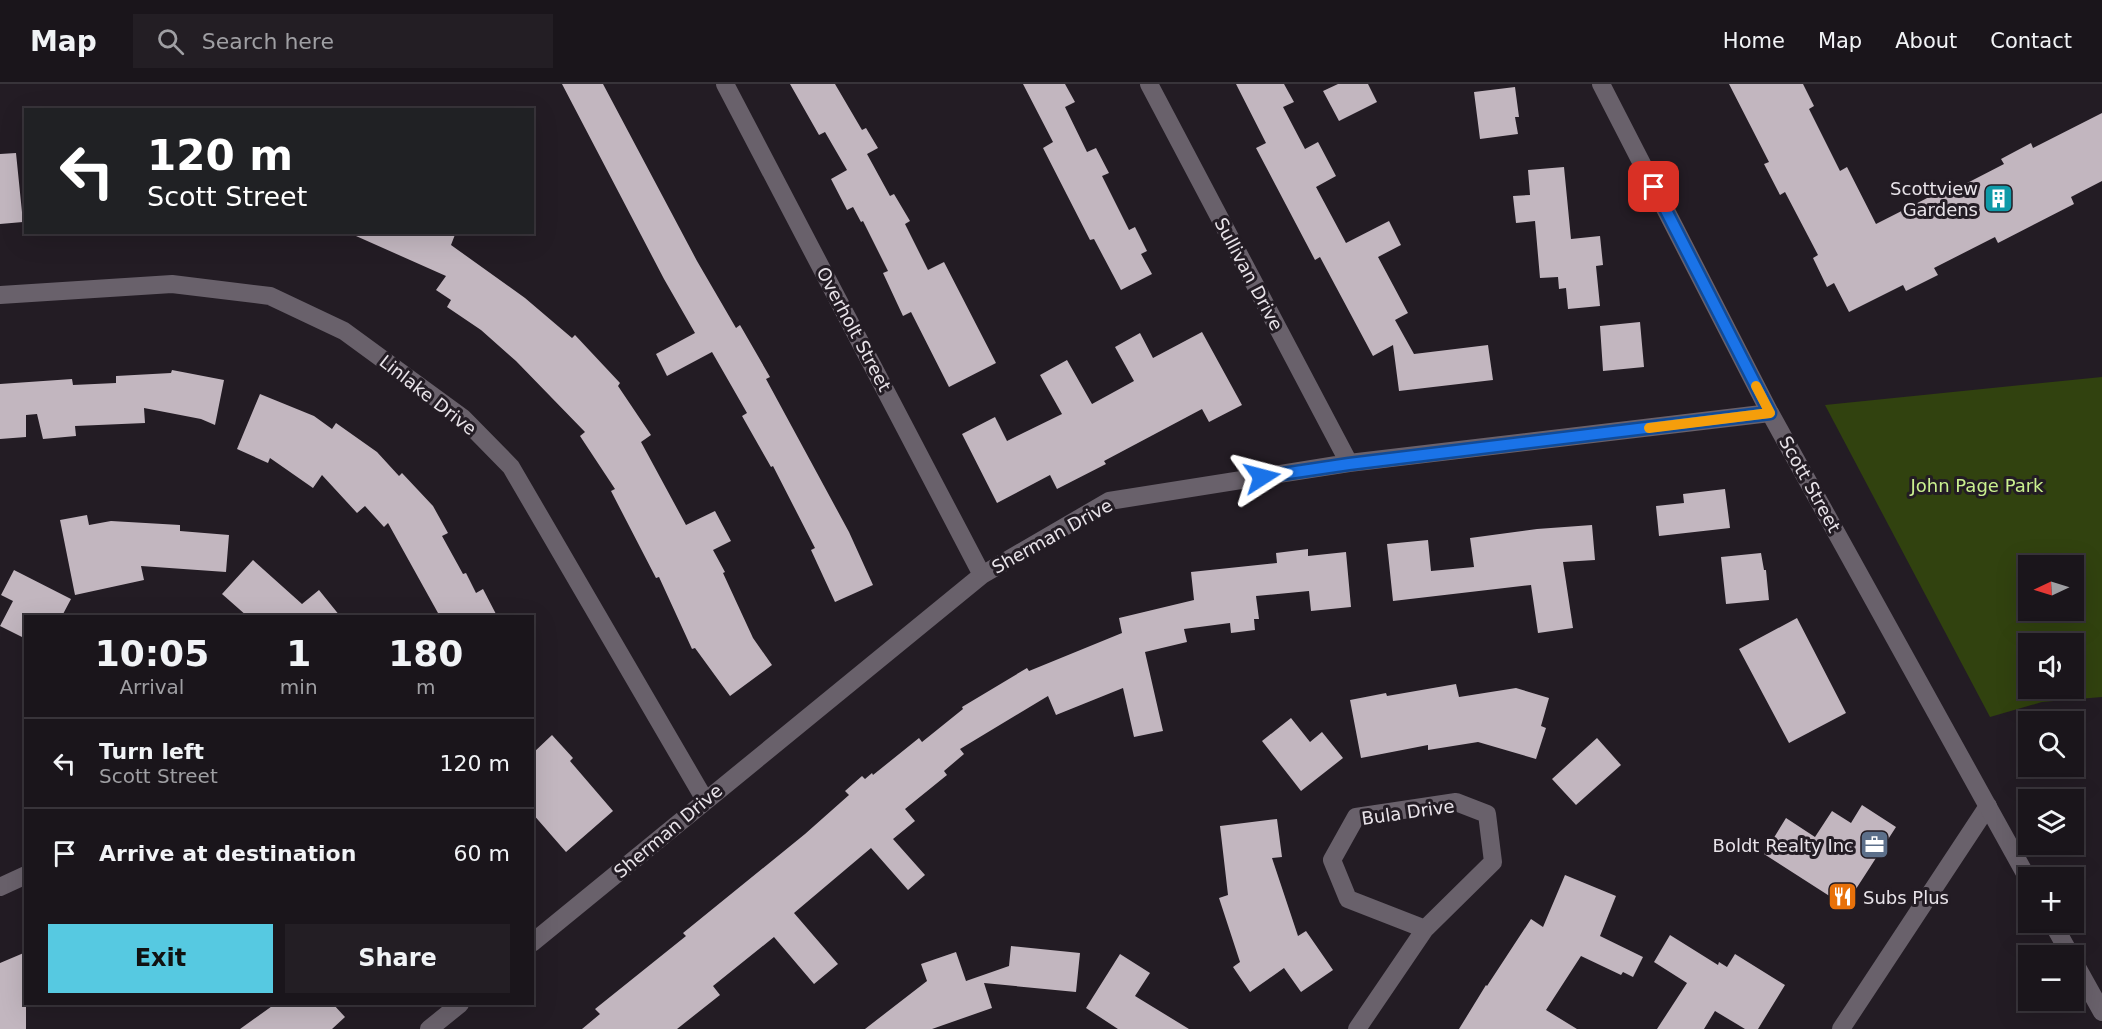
<!DOCTYPE html>
<meta charset="utf-8">
<style>
:root{--surface:#1a151b;--page:#231e24;--text:#f1f3f6;--muted:#9f9fa3;--line:#38343a;--accent:#56c9e1}
body{margin:0;font-family:"DejaVu Sans",sans-serif;background:var(--page);color:var(--text);height:100vh;display:flex;flex-direction:column;font-size:22px;white-space:nowrap}
*{box-sizing:border-box;margin:0}
p{font-size:20px;color:var(--muted)}
.icon{flex:none;width:33px;height:33px;fill:none;stroke:currentColor;stroke-width:2;stroke-linecap:round;stroke-linejoin:round}
.map{position:relative;flex:1;overflow:hidden}
.side{position:absolute;left:24px;top:531px;width:510px;height:390px;display:flex;flex-direction:column;background:var(--surface);border-radius:0px;box-shadow:0 6px 24px #0002,0 0 0 2px var(--line)}
.side>*{flex:none}
.guide{position:absolute;left:24px;top:24px;width:510px;height:126px;border-radius:0px;box-shadow:0 6px 24px #0002,0 0 0 2px var(--line);background:#202124;color:#fff;overflow:hidden}
.needle{width:39px;rotate:266deg}
.tools{position:absolute;left:2018px;top:471px;display:grid;gap:12px}
.tools a{display:grid;place-items:center;width:66px;height:66px;border-radius:0px;background:var(--surface);box-shadow:0 6px 24px #0002,0 0 0 2px var(--line);font-size:30px}
.pin{position:absolute;display:grid;place-items:center;width:51px;height:51px;color:#fff;margin:-26px;border-radius:12px;box-shadow:0 3px 9px #0006}
.me{position:absolute;width:66px;margin:-33px;rotate:81deg;stroke-linejoin:round;filter:drop-shadow(0 0 4px #0008)}
.turn{display:flex;align-items:center;gap:21px;height:126px;padding:0 24px;font-size:27px}
.turn .icon{width:78px;height:78px;stroke-width:2.5}
.turn b{display:block;font-size:42px;line-height:51px}
.eta{display:flex;justify-content:space-evenly;align-items:center;height:102px;text-align:center}
.eta b{font-size:36px;font-weight:700;line-height:42px}
.action{display:flex;gap:12px;margin-top:auto;padding:12px 24px}
.action a{flex:1;height:69px;border-radius:0px;background:var(--accent);color:#111;font-size:24px;font-weight:700;line-height:69px;text-align:center}
.action a+a{background:var(--page);color:var(--text)}
ul{padding:0;list-style:none}
li{display:flex;align-items:center;gap:18px;height:90px;padding:0 24px;border-top:2px solid var(--line)}
li div{flex:1}
li b{display:block;font-size:22px}
li em{font-style:normal}
header{display:flex;align-items:center;gap:36px;box-sizing:border-box;height:84px;padding:0 30px;background:var(--surface);border-bottom:2px solid var(--line)}
header strong{font-size:28px}
nav{display:flex;gap:33px;margin-inline-start:auto;font-size:21px}
.search{width:420px;height:54px;background:var(--page);display:flex;align-items:center;gap:15px;box-sizing:border-box;padding:0 21px;border-radius:0px;color:var(--muted);font-size:22px}
.map>svg:first-child{display:block}
</style>
<header>
<strong>Map</strong>
<div class="search"><svg class="icon" aria-label="search" viewBox="0 0 24 24"><circle cx="10" cy="10" r="6"/><path d="M15 15l6 6"/></svg>Search here</div>
<nav><a>Home</a><a>Map</a><a>About</a><a>Contact</a></nav>
</header>
<div class="map">
<svg width="2102" height="945" viewBox="0 0 2102 945">
<rect width="100%" height="100%" fill="#231c24"/>
<path fill="#31420f" fill-rule="evenodd" d="M2102,293V613L2042,618L1990,633L1825,321ZM2028,482H2073V526H2028ZM2028,560H2073V604H2028Z"/>
<path fill="#c2b6bf" d="M562,0H603L697,177L736,244L740,241L770,293L766,295L849,448L873,501L835,518L811,466L815,464L773,382L771,383L742,332L747,329L712,268L667,292L656,270L695,249L664,195Z
M790,0H835L862,46L866,44L878,64L867,70L890,112L894,110L910,137L905,140L928,186L944,178L996,279L949,303L911,228L903,232L883,189L888,187L863,137L861,138L853,123L847,126L831,95L847,86L825,48L819,51Z
M1023,0H1065L1075,18L1065,23L1087,68L1096,64L1109,89L1102,92L1129,146L1135,143L1147,167L1141,170L1152,190L1121,206L1094,155L1090,156L1043,64L1053,58Z
M1236,0H1284L1294,18L1283,23L1305,65L1318,58L1336,92L1316,103L1346,159L1389,137L1401,161L1378,173L1408,229L1395,236L1414,270L1488,261L1493,296L1399,307L1393,261L1373,272L1320,173L1315,176L1256,64L1266,59Z
M1338,0H1368L1377,18L1339,37L1323,7Z
M1729,0H1803L1814,22L1809,25L1840,87L1847,83L1876,140L1939,108L1942,112L2004,80L2001,75L2031,59L2033,64L2102,29V97L2071,113L2074,120L1998,159L1995,153L1934,184L1938,191L1906,207L1903,201L1849,228L1834,199L1827,203L1813,174L1818,171L1785,108L1780,111L1764,80L1769,78Z
M1515,3L1519,33H1515L1518,50L1480,55L1474,8Z
M16,69L23,138L0,140V70Z
M1564,83L1571,155L1600,152L1603,181L1596,182L1600,222L1568,225L1566,204L1559,205L1558,193L1540,194L1535,137L1516,139L1513,112L1530,111L1528,86Z
M347,148H456L451,161L525,214L572,254L575,251L620,299L618,302L651,351L641,358L686,441L715,427L731,457L713,466L725,488L723,489L753,554L772,581L730,612L695,564L692,565L659,493L656,494L611,407L615,405L580,352L585,348L516,277L481,246L447,223L451,216L436,206L446,192Z
M1640,238L1644,283L1603,287L1600,242Z
M1202,248L1242,321L1209,338L1202,325L1104,377L1106,380L1057,405L1050,391L997,419L962,350L995,333L1007,357L1062,330L1040,291L1067,276L1092,320L1134,297L1115,263L1140,249L1153,274Z
M172,286L224,296L215,341L201,335L144,324L145,339L75,342L76,352L43,355L37,330L26,331V353L0,355V300L72,295L73,301L116,299V292L171,289Z
M260,310L314,332L332,345L336,339L377,368L399,392L402,389L433,422L448,449L442,452L463,490L466,489L476,509L483,505L497,532H432L438,529L388,439L384,443L365,422L357,429L322,391L313,404L270,374L268,379L237,365Z
M1725,405L1730,444L1659,452L1656,422L1684,419L1683,410Z
M87,431L89,441L111,437L180,441V447L229,451L226,488L141,482L144,496L75,511L60,436Z
M1592,441L1595,476L1563,478L1573,544L1538,549L1531,501L1393,517L1387,460L1428,456L1431,487L1474,483L1470,454L1537,445Z
M1308,465V472L1346,468L1351,523L1311,527L1309,507L1256,512L1259,535H1254L1255,546L1231,549L1230,539L1184,545L1187,558L1145,568L1163,647L1134,653L1123,604L1056,631L1048,612L960,665L964,670L944,687L947,691L905,725L915,737L893,755L925,791L908,806L871,764L794,829L838,880L814,900L774,853L713,902L720,911L677,945H582L600,930L595,925L686,852L683,849L805,750L849,711L845,707L862,692L865,695L872,689L873,691L919,654L922,658L963,625L962,623L1027,584L1029,587L1122,549L1119,534L1194,516L1191,488L1277,479L1276,469Z
M1761,469L1764,486H1766L1769,516L1726,520L1721,473Z
M253,476L302,520L319,506L340,532H247L222,510Z
M14,486L71,515L62,532H26V555L0,542L13,517L1,511Z
M1797,534L1846,629L1789,659L1739,565Z
M1456,600L1459,613L1516,604L1549,614L1541,642L1546,644L1536,675L1478,658L1428,666V661L1361,674L1350,616L1386,609L1387,612Z
M1291,634L1310,658L1322,648L1343,674L1301,707L1262,657Z
M552,651L573,674L570,677L613,727L566,768L532,729V670Z
M1597,654L1621,681L1576,721L1552,695Z
M1862,721L1896,743L1845,822L1764,770L1786,734L1815,753L1832,727L1851,739Z
M1277,735L1282,773L1272,774L1298,852L1306,847L1333,886L1301,908L1284,884L1250,908L1233,883L1240,878L1219,814L1228,811L1220,742Z
M1565,791L1616,812L1600,852L1643,873L1633,893L1623,888L1621,891L1581,872L1546,926L1577,945H1459L1486,901L1487,902L1531,835L1543,843Z
M1670,851L1718,881L1719,878L1727,883L1735,870L1785,901L1758,945H1745L1715,927L1704,945H1657L1687,899L1654,878Z
M1011,862L1080,869L1076,908L984,899L992,924L932,945H865L927,897L921,880L956,868L966,897L1009,882Z
M26,868V945H0V879Z
M1120,870L1150,889L1135,912L1189,945H1118L1086,924Z
M275,920H333L345,933L332,945H240Z"/>
<g fill="none" stroke-linecap="round" stroke-linejoin="round">
<path stroke="#69616b" stroke-width="18" d="M725,0L982,491
M1149,0L1349,379
M0,211L172,200L270,212L344,247L463,334L511,383L705,716
M0,803L26,791
M532,859L982,491L1109,417L1349,379L1770,329
M429,945L460,920
M1357,945L1425,845L1493,778L1487,730L1456,718L1356,733L1332,776L1348,815L1425,845
M1841,945L1988,722"/>
<path stroke="#69616b" stroke-width="18" d="M1601,0L1770,329L2028,795
M2052,838L2071,872
M2073,876L2102,928"/>
</g>
<g fill="none" stroke-linecap="round" stroke-linejoin="round">
<defs>
<path id="route" d="M1262,393L1349,380L1770,329L1654,103"/>
</defs>
<use href="#route" stroke="#114b97" stroke-width="15"/>
<use href="#route" stroke="#1a73e8" stroke-width="10"/>
<path stroke="#f59e0b" stroke-width="10" d="M1649,344L1770,329L1756,302"/>
</g>
<defs>
<symbol id="building-square" viewBox="-11 -11 22 22"><rect x="-9" y="-9" width="18" height="18" rx="4" fill="#0f9aa8" stroke="#231c24"/><path d="M-4-6H4V6H1V3H-1V6H-4ZM-2.5-4.3h1.7v1.8h-1.7ZM.8-4.3h1.7v1.8H.8ZM-2.5-1h1.7V.8h-1.7ZM.8-1h1.7V.8H.8Z" fill="#fff"/></symbol>
<symbol id="office-square" viewBox="-11 -11 22 22"><rect x="-9" y="-9" width="18" height="18" rx="4" fill="#5c6f8a" stroke="#231c24"/><path d="M-6-3h4V-5.5h4V-3h4V5H-6ZM-1-4.5V-3h2v-1.5ZM-6 0V1H6V0Z" fill="#fff"/></symbol>
<symbol id="restaurant-square" viewBox="-11 -11 22 22"><rect x="-9" y="-9" width="18" height="18" rx="4" fill="#e8710a" stroke="#231c24"/><path d="M-5-6h1v4h1v-4h1v4h1v-4h1v5L-1.5 .5V6h-2V.5L-5-1ZM5-6V6H3V1.5H1.5Q1.5-4 5-6Z" fill="#fff"/></symbol>
</defs>
<g fill-rule="evenodd">
<use href="#building-square" x="1982" y="98" width="33" height="33"/>
<use href="#office-square" x="1858" y="744" width="33" height="33"/>
<use href="#restaurant-square" x="1826" y="796" width="33" height="33"/>
</g>
<g text-anchor="middle" dominant-baseline="central" stroke-width="6" stroke-linejoin="round" paint-order="stroke">
<g font-size="18" fill="#e8e3e9" stroke="#231c24" text-anchor="end">
<text x="1978" y="104">Scottview<tspan x="1978" dy="21">Gardens</tspan></text>
<text x="1854" y="761">Boldt Realty Inc</text>
<text x="1863" y="813" text-anchor="start">Subs Plus</text>
</g>
<g font-size="18" fill="#e8e3e9" stroke="#231c24">
<text transform="translate(1249 190) rotate(62)">Sullivan Drive</text>
<text transform="translate(854 245) rotate(62)">Overholt Street</text>
<text transform="translate(428 311) rotate(38)">Linlake Drive</text>
<text transform="translate(1810 400) rotate(61)">Scott Street</text>
<text transform="translate(1052 452) rotate(-29)">Sherman Drive</text>
<text transform="translate(1408 728) rotate(-8)">Bula Drive</text>
<text transform="translate(668 747) rotate(-40)">Sherman Drive</text>
</g>
<g font-size="18" fill="#caf08f" stroke="#231c24">
<text x="1977" y="401">John Page Park</text>
</g>
</g>
</svg>
<div class="tools">
<a><svg class="needle" viewBox="-14 -14 28 28"><path d="M0-13l5 13h-10z" fill="#e53935"/><path d="M0 13l5-13h-10z" fill="#9f9fa3"/></svg></a>
<a><svg class="icon" aria-label="sound" viewBox="0 0 24 24"><path d="M4 9h4l5-4v14l-5-4H4zM17 9q2 3 0 6"/></svg></a>
<a><svg class="icon" aria-label="search" viewBox="0 0 24 24"><circle cx="10" cy="10" r="6"/><path d="M15 15l6 6"/></svg></a>
<a><svg class="icon" aria-label="layers" viewBox="0 0 24 24"><path d="M12 4l9 5-9 5-9-5zM3 14l9 5 9-5"/></svg></a>
<a>+</a>
<a>−</a>
</div>
<div class="pin" style="left:1654px;top:103px;background:#d93025"><svg class="icon" aria-label="arrive" viewBox="0 0 24 24"><path d="M6 21V4h12l-3 4 3 4H6"/></svg></div>
<svg class="me" style="left:1262px;top:393px" viewBox="-20 -20 40 40"><path d="M0-17L14 15 0 8-14 15z" fill="#1a73e8" stroke="#fff" stroke-width="4"/></svg>
<div class="guide">
<div class="turn"><svg class="icon" aria-label="left" viewBox="0 0 24 24"><path d="M17 20v-9H6M10 6l-5 5 5 5"/></svg><div><b>120 m</b>Scott Street</div></div>
</div>
<section class="side">
<div class="eta">
<div><b>10:05</b><p>Arrival</p></div>
<div><b>1</b><p>min</p></div>
<div><b>180</b><p>m</p></div>
</div>
<ul>
<li><svg class="icon" aria-label="left" viewBox="0 0 24 24"><path d="M17 20v-9H6M10 6l-5 5 5 5"/></svg><div><b>Turn left</b><p>Scott Street</p></div><em>120 m</em></li>
<li><svg class="icon" aria-label="arrive" viewBox="0 0 24 24"><path d="M6 21V4h12l-3 4 3 4H6"/></svg><div><b>Arrive at destination</b></div><em>60 m</em></li>
</ul>
<div class="action"><a>Exit</a><a>Share</a></div>
</section>
</div>
